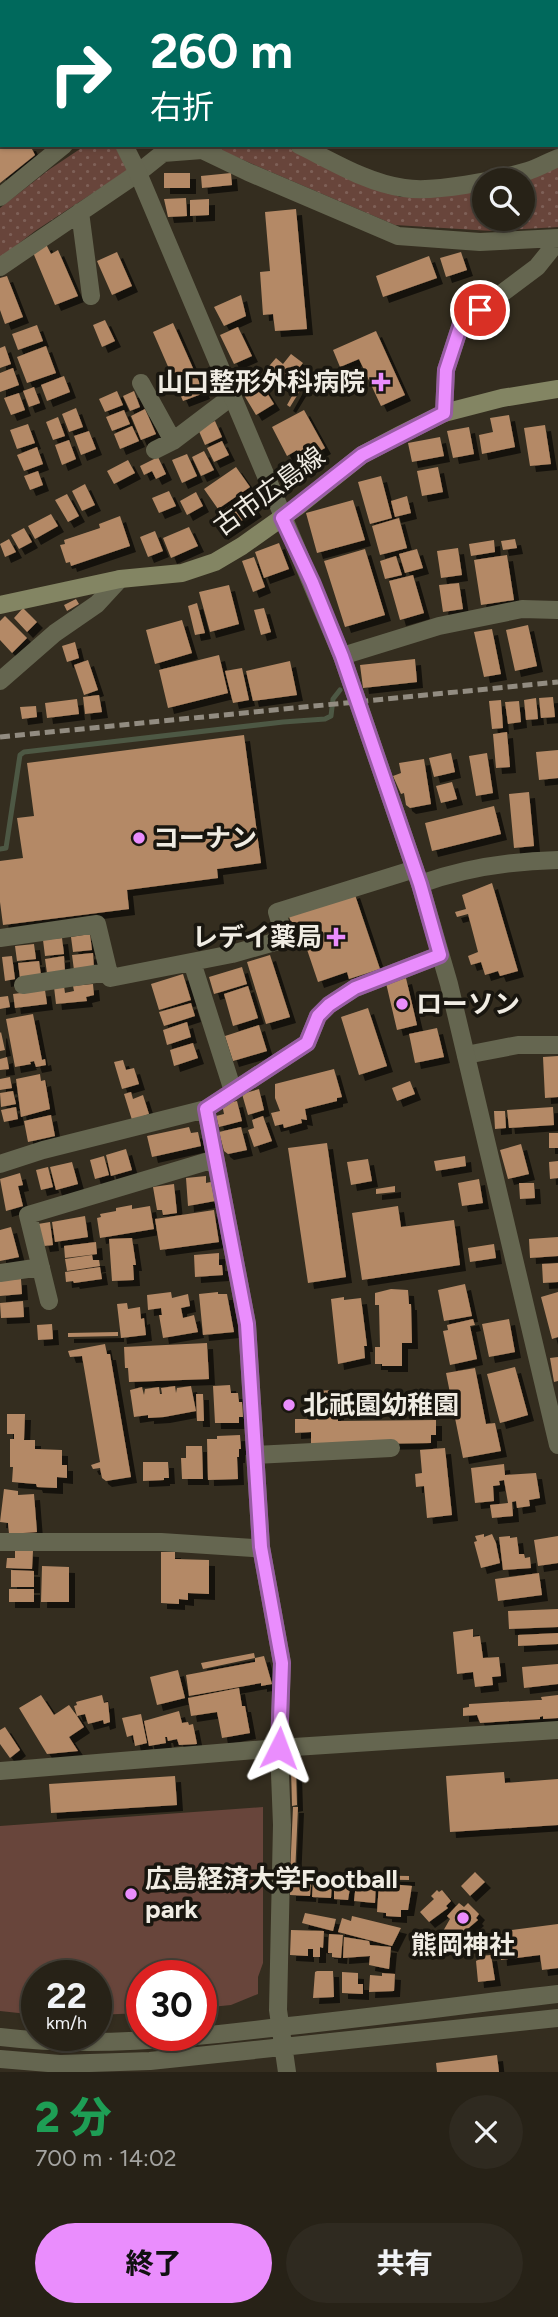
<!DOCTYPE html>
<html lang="ja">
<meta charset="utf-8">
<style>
:root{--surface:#272217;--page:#2f2a20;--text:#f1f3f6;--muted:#a4a4a1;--line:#433f36;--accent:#ea8dfd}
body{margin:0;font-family:Figtree,"Noto Sans JP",sans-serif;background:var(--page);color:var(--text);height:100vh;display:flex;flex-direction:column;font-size:26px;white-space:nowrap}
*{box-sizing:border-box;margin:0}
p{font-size:23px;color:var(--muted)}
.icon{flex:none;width:38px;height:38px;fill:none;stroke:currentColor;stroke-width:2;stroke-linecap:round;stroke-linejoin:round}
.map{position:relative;height:2072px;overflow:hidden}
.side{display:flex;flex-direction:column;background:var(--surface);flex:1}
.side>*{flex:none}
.guide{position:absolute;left:0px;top:0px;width:558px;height:147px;box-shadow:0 2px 5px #0004,0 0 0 2px var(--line);background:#00695c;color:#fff;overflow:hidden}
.tools{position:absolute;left:472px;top:168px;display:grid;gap:14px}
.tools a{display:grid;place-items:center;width:63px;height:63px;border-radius:50%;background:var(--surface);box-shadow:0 2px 5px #0004,0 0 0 2px var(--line);font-size:35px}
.speed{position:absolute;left:21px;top:1960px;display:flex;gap:14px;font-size:35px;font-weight:700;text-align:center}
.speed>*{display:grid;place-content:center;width:91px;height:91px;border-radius:50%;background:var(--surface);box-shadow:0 2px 5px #0004,0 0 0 2px var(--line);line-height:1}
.speed small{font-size:18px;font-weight:400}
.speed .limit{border:10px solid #d22;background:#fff;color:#111}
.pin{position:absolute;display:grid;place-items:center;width:60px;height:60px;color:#fff;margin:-30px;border:4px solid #fff;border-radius:50%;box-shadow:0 2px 7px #0007}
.me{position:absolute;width:77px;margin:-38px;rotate:3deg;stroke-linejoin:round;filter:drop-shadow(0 0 5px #0008)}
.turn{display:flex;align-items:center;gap:24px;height:147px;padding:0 35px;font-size:32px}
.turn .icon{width:91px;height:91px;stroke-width:2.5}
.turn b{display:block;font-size:49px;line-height:60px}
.round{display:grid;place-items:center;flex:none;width:74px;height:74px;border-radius:37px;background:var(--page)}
.overview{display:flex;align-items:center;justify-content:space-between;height:119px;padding:0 35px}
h1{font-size:42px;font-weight:800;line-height:52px;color:#1e9e55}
.cta{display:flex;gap:14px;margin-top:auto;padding:14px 35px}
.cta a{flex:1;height:80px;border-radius:42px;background:var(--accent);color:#111;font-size:28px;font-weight:800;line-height:80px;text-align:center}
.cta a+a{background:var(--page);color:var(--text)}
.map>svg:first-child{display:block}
</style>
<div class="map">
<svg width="558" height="2072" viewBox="0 0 558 2072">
<defs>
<pattern id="park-dots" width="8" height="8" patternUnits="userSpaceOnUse" patternTransform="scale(1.75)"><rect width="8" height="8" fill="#68453b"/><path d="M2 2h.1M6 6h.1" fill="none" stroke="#7e6057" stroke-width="1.8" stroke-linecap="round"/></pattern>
<filter id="shadow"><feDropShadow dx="6" dy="6" stdDeviation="0" flood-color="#0009"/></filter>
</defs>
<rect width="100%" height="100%" fill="#342d1f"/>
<path fill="#68453b" d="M263,1807V1963L258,1977V1994L231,2005L201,2008V1976H142V2013L96,2015V1976H37V2015L0,2011V1826Z"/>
<path fill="url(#park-dots)" d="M86,145H114L128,170L35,231L0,258V208L50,169Z
M208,145H281L400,197L485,188V219H523V180L558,164V227L492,231L395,225Z"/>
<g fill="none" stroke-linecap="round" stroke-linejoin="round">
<path stroke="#4d5844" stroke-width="5" d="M0,849L6,848L20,755L24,752L283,722L325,719L331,716L333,699L340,690"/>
</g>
<path fill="#b48966" filter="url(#shadow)" d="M0,145H30L35,155L0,183Z
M164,173H190V188H164Z
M231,173L232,185L202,188L201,176Z
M186,198L187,216L168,217L164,199Z
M209,199V215L190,216V200Z
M296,209L307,329L275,331L273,314L263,315L260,272L270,271L265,212Z
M46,244L51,254L58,250L78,296L55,305L32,250Z
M117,252L132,286L112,295L97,261Z
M461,252L467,270L446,277L440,258Z
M429,256L437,278L383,297L376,276Z
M7,276L23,317L5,324L0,310V278Z
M241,295L246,316L224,326L214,307Z
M105,320L115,341L102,347L93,325Z
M173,323L204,393L183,401L153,332Z
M37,325L43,341L18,350L12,334Z
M238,327L252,356L234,364L220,335Z
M376,331L405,395L381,406L359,359L340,367L333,350Z
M5,346L11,364L0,368V348Z
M46,346L56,373L27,383L17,357Z
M291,354L303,363L283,387L264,372L276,358L283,364Z
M13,368L19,385L0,392V373Z
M254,372L274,404L256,415L241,390L244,388L240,382Z
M64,376L70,392L47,401L41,385Z
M34,387L40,403L29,407L23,391Z
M297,387L301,389L290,407L287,405Z
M117,391L123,405L105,412L99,399Z
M134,391L140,407L130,411L123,396Z
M19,393L25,410L11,415L4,398Z
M76,408L83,427L69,432L62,414Z
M145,409L156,434L141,440L131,416Z
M124,410L130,424L112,431L106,417Z
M304,410L325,448L302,461L297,450L287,456L272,427Z
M509,415L515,447L482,454L479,435L493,432L490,418Z
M58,417L65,436L53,440L46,422Z
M215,421L222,437L205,445L198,429Z
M28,424L35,443L17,449L10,430Z
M545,425L551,464L530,466L524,428Z
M132,426L139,441L120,449L114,434Z
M469,427L474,454L453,458L447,431Z
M89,431L96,449L81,455L74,436Z
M440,437L444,456L412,462L408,443Z
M69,440L76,459L62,465L55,445Z
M222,441L229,455L214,462L207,448Z
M37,447L43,464L24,471L17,455Z
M204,451L214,470L201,476L192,457Z
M187,454L197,476L182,483L172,460Z
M158,457L166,474L156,479L152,471L144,475L140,466Z
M128,460L135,473L114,484L107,471Z
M236,467L250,487L218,509L204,489Z
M438,467L443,492L422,496L417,471Z
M38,471L43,485L30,490L24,476Z
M381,476L392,518L370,524L358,482Z
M85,484L95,505L82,511L72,491Z
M169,491L176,506L159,513L152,498Z
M196,492L203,506L187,515L180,501Z
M67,494L79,516L68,522L55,500Z
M245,495L256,511L222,534L211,519Z
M407,496L411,513L395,517L391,501Z
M353,500L365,540L317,553L306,513Z
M51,514L58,526L35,539L28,526Z
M120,516L130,546L71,566L70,562L66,563L60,545L65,544L64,540L100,528L99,524Z
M399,518L407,548L380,555L372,526Z
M189,527L198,546L171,558L163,538Z
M24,528L32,542L19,549L11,535Z
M155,531L163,551L148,557L140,537Z
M9,539L16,552L5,557L0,544Z
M515,539L517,548L503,550L501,541Z
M494,540L495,552L471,556L469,544Z
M279,543L289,569L264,578L255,552Z
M458,548L462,575L441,578L437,551Z
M365,549L385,615L345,627L324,561Z
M417,549L423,568L405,573L399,554Z
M507,555L514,600L481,605L474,560Z
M396,556L402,575L385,579L380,561Z
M254,557L265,587L253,592L242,561Z
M413,575L424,613L400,620L389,581Z
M459,583L463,609L443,612L439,585Z
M229,585L239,624L210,632L199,592Z
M76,599L79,604L67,611L64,605Z
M197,603L205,633L195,635L188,606Z
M23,608L37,622L27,632L14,618Z
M264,608L271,632L261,635L254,610Z
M5,616L27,638L12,653L0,640V621Z
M182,620L192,653L155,664L146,630Z
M528,625L537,666L515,671L506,630Z
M492,629L501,674L484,677L474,632Z
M75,642L79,658L67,662L62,646Z
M219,655L228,693L168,708L159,670Z
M415,659L417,682L363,688L360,665Z
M88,660L98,690L84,695L74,665Z
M290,661L297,695L253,701L246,671Z
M242,668L249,700L233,703L225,671Z
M99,695L102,712L85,714L83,697Z
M553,697L555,717L541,718L539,698Z
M536,698L538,719L526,720L524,700Z
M77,699L79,714L47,718L45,703Z
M501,700L503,728L492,729L489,701Z
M519,701L521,722L508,724L505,702Z
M36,706L37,717L22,719L20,707Z
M507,732L510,767L496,768L493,734Z
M244,735L261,863L217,869L218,878L127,890L129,909L3,925L0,902V861L23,858L17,818L34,816L27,763Z
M558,750V778L539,780L536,752Z
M451,753L455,772L434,777L429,758Z
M487,753L493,793L476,796L469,756Z
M424,759L431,804L410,808L406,805L404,793L401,794L393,776L401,773L399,763Z
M452,782L457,799L441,803L436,786Z
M529,792L534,846L514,848L509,794Z
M494,806L501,834L432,851L425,823Z
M492,883L518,971L500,976L498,971L485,975L481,962L471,965L468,956L478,952L468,914L457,917L455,912L466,909L462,895Z
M354,892L380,969L349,979L347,972L318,982L298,923L292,925L288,914Z
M90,934L92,950L73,952L71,937Z
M62,938L64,954L45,956L43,940Z
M34,944L36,959L17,961L15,946Z
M93,953L94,968L74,970L72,955Z
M270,955L290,1017L266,1024L247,962Z
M12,956L15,979L5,981L2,957Z
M64,956L65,971L47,973L45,959Z
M39,961L41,975L20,978L18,963Z
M242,967L247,984L214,994L209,977Z
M183,974L191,1000L159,1010L151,984Z
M406,978L417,1025L397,1030L386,983Z
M93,984L94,995L86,997L87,1001L56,1004L54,987L64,986L65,993L74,991L73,986Z
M248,986L258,1018L233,1026L224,994Z
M45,990L47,1004L15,1008L13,994Z
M8,996L10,1007L0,1009V997Z
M191,1003L195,1016L164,1026L159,1012Z
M368,1008L387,1066L359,1075L341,1017Z
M33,1014L42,1060L45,1059L46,1065L36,1067L34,1061L30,1062L31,1064L15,1067L6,1019Z
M187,1022L191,1037L167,1045L163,1030Z
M259,1025L267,1051L233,1061L225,1036Z
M437,1028L444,1057L415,1063L409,1034Z
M1,1032L5,1050L0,1051V1033Z
M193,1043L198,1058L174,1066L170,1050Z
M558,1056V1097L545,1098L543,1057Z
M7,1057L9,1069L0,1070V1059Z
M123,1060L126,1070L134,1068L139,1084L122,1089L114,1062Z
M334,1069L342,1097L337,1098V1101L305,1109L307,1120L301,1119L302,1123L284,1128L283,1124L275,1126L271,1113L280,1111L275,1098V1084Z
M40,1074L41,1081L45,1080L50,1109L21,1117L16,1079Z
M10,1077L12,1088L0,1090V1079Z
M410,1081L415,1094L397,1101L392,1088Z
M259,1089L264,1110L248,1115L242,1094Z
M13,1091L16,1104L1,1107L0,1093Z
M131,1092L133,1099L143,1095L149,1114L132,1120L124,1094Z
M237,1101L242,1121L219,1127L216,1116L224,1114L222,1104Z
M16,1107L18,1119L4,1122L1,1110Z
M553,1107L554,1125L509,1128L507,1110Z
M494,1111H505L506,1128L495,1129Z
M51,1115L55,1136L28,1142L24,1121Z
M263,1116L272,1141L254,1147L248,1130L254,1128L252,1120Z
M189,1127L191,1133L198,1132L201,1146L152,1157L147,1136Z
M241,1127L247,1150L228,1154L224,1151L219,1132Z
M549,1133H558V1148H549Z
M327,1143L346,1277L308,1283L288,1148Z
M521,1144L529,1174L508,1179L500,1150Z
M126,1149L132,1170L111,1176L106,1155Z
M104,1156L109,1175L95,1179L90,1160Z
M465,1156L466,1166L436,1171L434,1161Z
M368,1159L372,1181L351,1185L347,1162Z
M558,1161V1178L550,1179L549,1162Z
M72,1162L78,1184L56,1190L50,1167Z
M48,1167L53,1187L41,1190L36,1170Z
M20,1173L23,1185L18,1186L23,1206L6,1211L0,1179Z
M206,1176V1183L211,1182L215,1201L188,1206L186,1178Z
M479,1179L483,1203L462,1206L458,1183Z
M519,1183H534L535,1198L520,1199Z
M174,1184L177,1213L163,1215L162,1210H157L153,1187Z
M395,1186V1192L376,1194V1189Z
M132,1205V1209L150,1206L154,1229L100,1238L97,1218L101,1217L100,1214L116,1211V1208Z
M398,1206L401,1227L454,1220L460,1265L362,1280L352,1213Z
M214,1210L219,1242L160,1250L155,1219Z
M85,1216L88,1237L55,1242L52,1222Z
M50,1222L53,1245L44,1246L38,1224Z
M11,1227L19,1257L0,1261V1230Z
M558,1237V1256L530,1258L529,1239Z
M132,1238L136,1265H133L134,1280L112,1281L109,1239Z
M96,1242L97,1254L65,1258L64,1246Z
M494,1244L496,1258L470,1262L468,1248Z
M219,1253V1265H222L223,1275L195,1277L194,1255Z
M92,1255L93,1260H99L100,1266L67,1271L65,1259Z
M558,1263V1282L543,1283L542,1264Z
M100,1267L102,1279L74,1283L73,1281L66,1282L65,1272Z
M21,1279L22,1294L0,1296V1280Z
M465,1284L472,1316L444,1321L438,1290Z
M391,1289L408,1290L409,1304H411L412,1343H402V1366H382V1364H375V1347H380L379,1305H375V1293Z
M171,1292L172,1298L188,1294L190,1306L181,1308L183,1318L194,1315L198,1332L163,1338L159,1315H162L161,1308L148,1310L147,1295Z
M218,1292V1294H227L234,1332L203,1335L199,1294Z
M558,1292V1337L552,1339L541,1297Z
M344,1297V1300L361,1298L367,1346H364L365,1358L338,1364L331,1299Z
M23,1301L24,1317L1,1318L0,1303Z
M127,1303L128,1309L140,1307L141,1319L144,1318L146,1335L121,1338L117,1304Z
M473,1319L475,1325L470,1326L477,1359L450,1365L443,1331L448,1330L447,1325Z
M509,1319L515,1352L489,1357L482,1324Z
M52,1324L53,1339L38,1340L37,1325Z
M118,1332V1336L68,1337V1333Z
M207,1343L209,1379L129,1382L128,1368H125L124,1347Z
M105,1344L107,1354H110L131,1477L106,1481L102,1478L100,1468L93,1469L91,1465L100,1462L82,1356L70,1357L68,1351Z
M558,1357V1381L554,1382L550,1358Z
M515,1367L528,1415L500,1423L487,1374Z
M475,1368L486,1424L495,1423L501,1451L463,1458L446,1373Z
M230,1385L231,1393H238L239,1402H242L243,1417H239V1423H215L213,1386Z
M175,1386L176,1393L177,1388L191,1386L196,1411L164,1417L148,1418V1415L134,1417L130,1390L142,1387L144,1395L145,1389L159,1387L160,1394H162L161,1388Z
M338,1390V1421L436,1420V1435H431V1443L311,1445V1432L295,1433V1419H312L311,1391Z
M196,1394H203L204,1421H197Z
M7,1414H25L24,1440H35V1449L62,1450V1465H67V1478L57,1477V1488L37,1487L36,1484L12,1482L13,1467H10V1439H14V1434H7Z
M240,1435L241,1449H239V1457H237L238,1479L208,1480L207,1439H217V1436Z
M186,1446H202L203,1479H182L181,1458H186Z
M445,1448L452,1515L427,1518L424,1486L416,1487L415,1474L422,1473L420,1450Z
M143,1462H168L169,1478H164V1480L143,1481Z
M504,1464L505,1475L536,1473L540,1498L529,1500L530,1506L517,1508L516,1501L512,1502L513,1516L492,1518L490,1505L508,1503L504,1480L499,1481L500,1485L493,1486L494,1501L475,1503L471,1468Z
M4,1489L18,1491V1495L34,1494L37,1532L9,1534L8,1523L0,1522Z
M484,1534V1537L492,1534L496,1543L500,1563L481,1568L474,1542L477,1541L475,1536Z
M510,1536V1538L517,1537L519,1554H524L525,1558L530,1557L531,1568L503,1570L499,1537Z
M558,1536V1563L538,1566L534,1540Z
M15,1550L33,1551L32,1569L6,1568L7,1558H15Z
M161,1552H175V1559L209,1560V1594L188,1593V1600L179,1599V1604L161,1603Z
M42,1566L69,1567V1602H41Z
M11,1570L34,1571V1587H11Z
M539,1573L542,1595L498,1601L495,1579Z
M9,1589H34V1602H9Z
M558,1609V1627L509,1629L508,1611Z
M473,1629V1637L480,1636L483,1658L499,1657L501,1676L492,1677L493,1685L475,1687L473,1672L457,1674L453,1632Z
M558,1633V1644L518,1646V1635Z
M254,1653L255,1658L203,1669L201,1663Z
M264,1656L272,1684L261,1686V1683L189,1696L186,1675L255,1662V1658Z
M558,1664V1684L524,1688L522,1667Z
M178,1670L185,1698L157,1705L150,1677Z
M239,1688L242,1706H245L250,1733L222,1738L217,1712L191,1716L188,1698Z
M41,1695L54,1715L69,1705L77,1716L74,1706L77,1705L76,1702L102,1695L104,1703L108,1702L110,1722L104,1724L103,1720L88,1724L85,1714L77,1716L84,1727L69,1737L78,1751L47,1754L19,1708Z
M558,1695V1718L543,1719V1716L540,1717V1719L480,1723L477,1715L463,1716V1708L469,1707V1704L538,1700H542L541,1697Z
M179,1711L182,1723L188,1722L189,1725L193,1724L197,1744L179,1745L177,1739L168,1741L167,1737H165L166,1743L149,1746L144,1721Z
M141,1714L147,1743L135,1746L133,1735L127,1737L122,1718Z
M5,1727L20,1750L10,1758L0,1744V1730Z
M291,1768H296L297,1805L292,1806Z
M504,1772L505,1783L558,1779V1825L450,1832L446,1776Z
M175,1776L177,1805L51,1813L49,1784Z
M293,1807H298L295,1875H290Z
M475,1872L485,1882L470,1896L461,1886Z
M300,1874L409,1876V1880L300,1878Z
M290,1881H311L310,1896L290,1895Z
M313,1881H332L331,1898L312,1897Z
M334,1881L351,1882L348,1900L334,1899Z
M365,1881L376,1882L375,1903L354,1901L356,1883L365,1884Z
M379,1883L412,1886L408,1910H401V1917L386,1916V1913L377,1912Z
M437,1890L439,1892L442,1890L451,1901L446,1906L448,1908L429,1922L420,1912L434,1899L431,1896Z
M459,1903L464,1907L468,1903L479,1914L476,1918L478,1920L451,1943L446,1939V1942L439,1950L430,1941L436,1934L439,1936L442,1933L450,1919L447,1916Z
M305,1913L336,1919L333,1931L302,1923Z
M352,1916L401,1928L392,1946L338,1932L342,1918L351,1921Z
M558,1924V1968L542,1970L540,1955L501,1960L500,1944L505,1943L504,1931Z
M291,1930L324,1931L323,1948L320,1947V1957H313V1949H308V1956L290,1955Z
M329,1934L343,1935L341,1958L332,1957V1953H328Z
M344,1937L369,1941L370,1945L391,1947L389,1969L369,1965L370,1956L343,1958Z
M491,1955L495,1980L478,1982L476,1961L480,1959V1956Z
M317,1971H333L334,1997L313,1998L315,1972Z
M342,1972L358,1973V1984H363V1994L342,1993Z
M382,1973L395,1974L394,1991L369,1992L370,1975L382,1976Z
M497,2055L499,2072H437L436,2063Z"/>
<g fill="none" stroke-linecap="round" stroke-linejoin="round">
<path stroke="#656650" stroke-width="18" d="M556,6L558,9
M556,50L558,49
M299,145C332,161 367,183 404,188C435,193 497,180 528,171C538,168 548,162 558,158
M0,197L64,145
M80,212L91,296
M0,267L138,173L163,153L202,150L248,172L398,236L480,242L558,238
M141,383L173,441
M444,413L446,370L461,324L537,267L558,241
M155,450L173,441L231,397
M342,656L439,626L522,609L558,610
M0,681L55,633L97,604L120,579
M420,884C464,868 511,861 558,860
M0,938L97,924L110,978L232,954L285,939L277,912L415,869
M192,962L233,1091
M23,985L108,972
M466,1055L518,1045H558
M206,1109L247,1324L261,1547L282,1663L279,1748L282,1825L278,2010L287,2072
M0,1164L43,1150L206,1109L307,1043L318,1016L329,1005L355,988L440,955
M0,1273L41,1267
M49,1301L28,1215L215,1159
M255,1455L391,1448
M0,1542H161L253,1548L261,1547
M0,2037C91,2048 180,2039 271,2028C367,2018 462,2005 558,1994
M0,2059L60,2064L150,2061L558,2018"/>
<path stroke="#656650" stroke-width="18" d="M124,145L138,173L342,656L420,884L449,984L558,1445
M0,1771L279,1748L558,1730"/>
<path stroke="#838563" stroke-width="18" d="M0,605L120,579L182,573L215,562L242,546L297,507L362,455L400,435L444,413L502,398L558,389"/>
<path stroke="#a6a777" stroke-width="19" d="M165,2L170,0
M0,67L2,66"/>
<path stroke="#928c81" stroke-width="5" stroke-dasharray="10 5" stroke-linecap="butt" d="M0,737L558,682"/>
</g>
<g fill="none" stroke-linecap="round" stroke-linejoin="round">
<defs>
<path id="route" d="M279,1748L282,1663L261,1547L247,1324L206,1109L307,1043L318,1016L329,1005L355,988L440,955L420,884L342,656L312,582L282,518L362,455L444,413L446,370L461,324L480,310"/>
</defs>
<use href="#route" stroke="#985ca4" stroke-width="18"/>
<use href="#route" stroke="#ea8dfd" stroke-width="12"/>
</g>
<g fill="#ea8dfd" stroke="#19160f" stroke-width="2.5">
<path d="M377.5 371.5h7v7h7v7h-7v7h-7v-7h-7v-7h7z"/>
<circle cx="139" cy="838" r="7"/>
<path d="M332.5 926.5h7v7h7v7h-7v7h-7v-7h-7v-7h7z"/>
<circle cx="402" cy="1004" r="7"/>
<circle cx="289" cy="1405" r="7"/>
<circle cx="131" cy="1894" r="7"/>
<circle cx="463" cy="1918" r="7"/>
</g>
<g text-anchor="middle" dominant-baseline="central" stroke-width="7" stroke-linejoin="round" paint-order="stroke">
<g font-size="26" font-weight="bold" fill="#f0ece3" stroke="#19160f" text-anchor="start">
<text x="365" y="382" text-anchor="end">山口整形外科病院</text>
<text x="153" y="838">コーナン</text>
<text x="322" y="937" text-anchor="end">レデイ薬局</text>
<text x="416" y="1004">ローソン</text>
<text x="303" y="1405">北祇園幼稚園</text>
<text x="145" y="1879">広島経済大学Football<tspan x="145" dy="30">park</tspan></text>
<text x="463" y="1945" text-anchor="middle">熊岡神社</text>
</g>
<g font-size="26" fill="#f0ece3" stroke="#19160f">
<text transform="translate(269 491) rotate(-36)">古市広島線</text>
</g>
</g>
</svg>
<div class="tools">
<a><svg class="icon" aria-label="search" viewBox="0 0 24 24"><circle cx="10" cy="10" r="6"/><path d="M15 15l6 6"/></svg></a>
</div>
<div class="speed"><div>22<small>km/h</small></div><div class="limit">30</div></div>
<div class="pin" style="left:480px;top:310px;background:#d93025"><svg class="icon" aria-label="arrive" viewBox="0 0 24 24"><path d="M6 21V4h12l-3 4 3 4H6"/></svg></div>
<svg class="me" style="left:279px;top:1748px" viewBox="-20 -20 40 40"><path d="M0-17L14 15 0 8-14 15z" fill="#ea8dfd" stroke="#fff" stroke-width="4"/></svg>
<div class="guide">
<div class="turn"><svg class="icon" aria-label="right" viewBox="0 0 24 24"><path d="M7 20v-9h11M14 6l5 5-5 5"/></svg><div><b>260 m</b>右折</div></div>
</div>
</div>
<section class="side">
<div class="overview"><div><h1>2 分</h1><p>700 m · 14:02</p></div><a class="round"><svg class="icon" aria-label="close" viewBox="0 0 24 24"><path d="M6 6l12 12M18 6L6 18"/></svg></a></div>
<div class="cta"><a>終了</a><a>共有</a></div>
</section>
